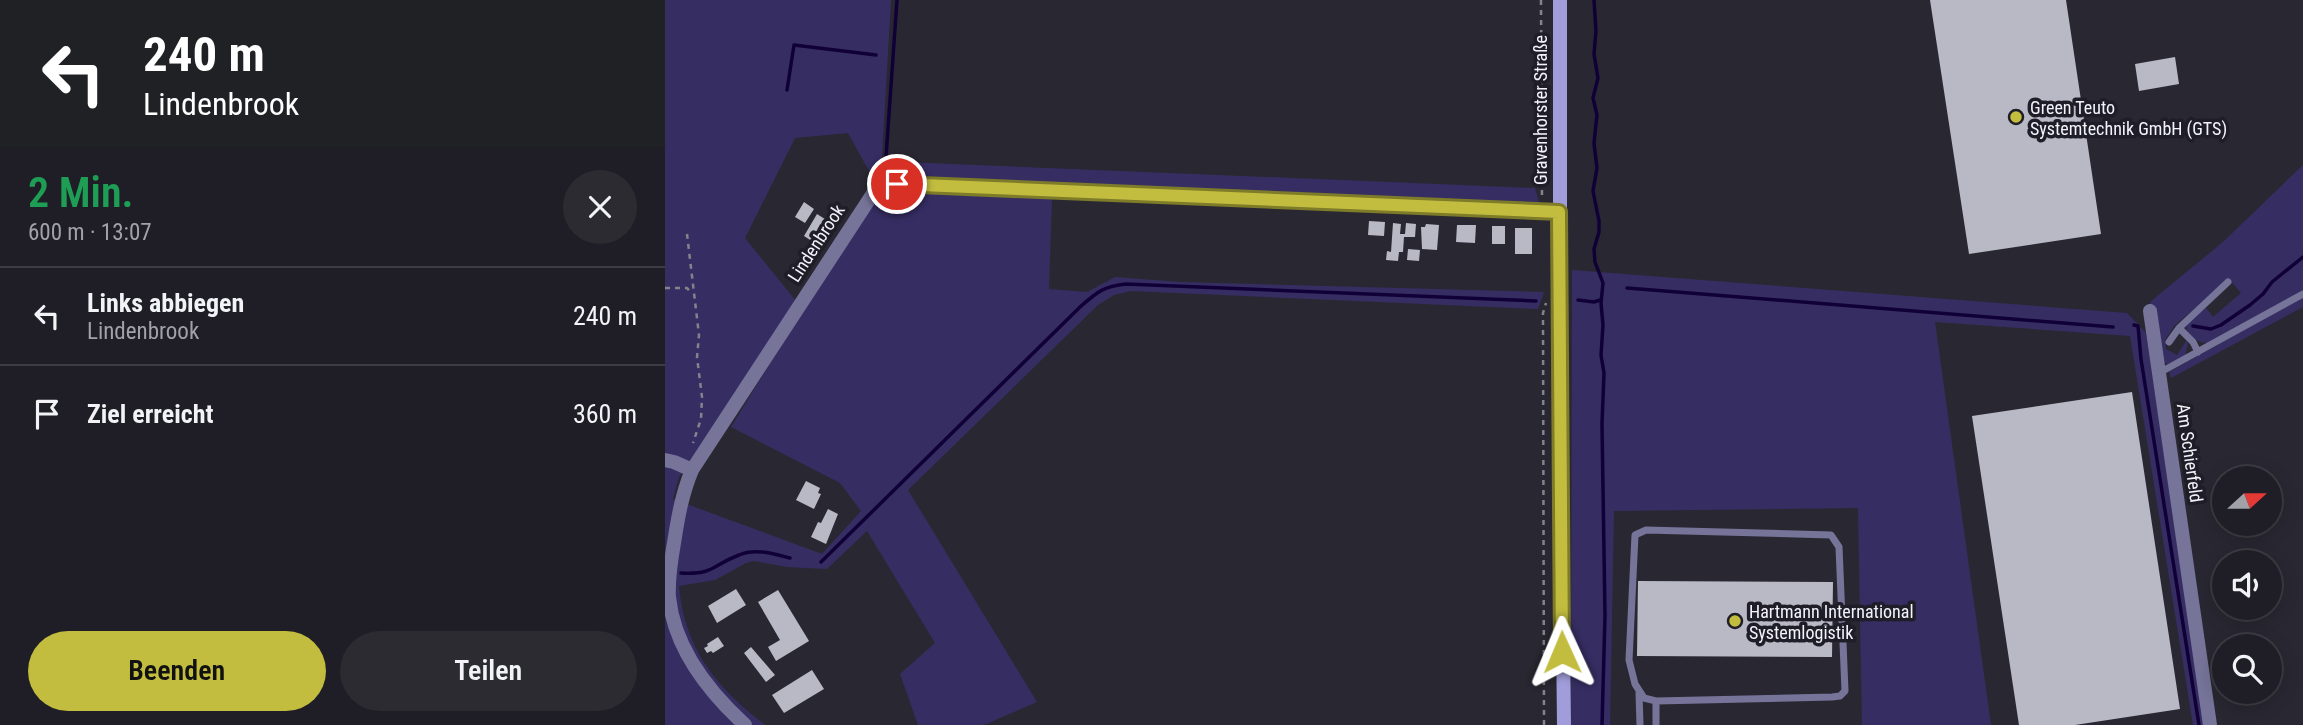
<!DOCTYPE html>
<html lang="de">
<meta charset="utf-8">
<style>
:root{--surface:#1f1e26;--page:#2c2b32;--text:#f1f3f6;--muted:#a1a2a7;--line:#3c3c43;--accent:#c2bd3f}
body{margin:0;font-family:"Roboto Condensed",sans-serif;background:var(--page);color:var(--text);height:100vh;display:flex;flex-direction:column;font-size:26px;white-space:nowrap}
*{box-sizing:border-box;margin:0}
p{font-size:23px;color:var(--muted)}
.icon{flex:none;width:38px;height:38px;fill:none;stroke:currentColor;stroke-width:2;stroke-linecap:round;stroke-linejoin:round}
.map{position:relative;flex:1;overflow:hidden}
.details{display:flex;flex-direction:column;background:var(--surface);width:665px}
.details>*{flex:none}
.banner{background:#202124;color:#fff;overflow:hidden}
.needle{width:46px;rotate:69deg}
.fabs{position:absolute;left:1547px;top:466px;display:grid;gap:14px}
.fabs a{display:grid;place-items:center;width:70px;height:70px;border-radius:50%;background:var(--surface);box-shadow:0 4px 18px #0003,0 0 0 2px var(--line);font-size:35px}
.pin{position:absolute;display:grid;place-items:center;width:60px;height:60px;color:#fff;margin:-30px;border:4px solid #fff;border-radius:50%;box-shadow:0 2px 7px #0007}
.me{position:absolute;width:77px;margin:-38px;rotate:359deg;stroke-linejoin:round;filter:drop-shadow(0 0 5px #0008)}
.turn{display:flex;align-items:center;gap:24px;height:147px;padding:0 28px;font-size:32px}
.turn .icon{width:91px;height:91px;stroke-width:2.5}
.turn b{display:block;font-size:49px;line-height:60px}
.round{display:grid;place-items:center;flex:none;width:74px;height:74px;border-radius:37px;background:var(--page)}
.headline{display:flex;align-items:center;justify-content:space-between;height:119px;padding:0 28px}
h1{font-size:42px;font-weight:600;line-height:52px;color:#1e9e55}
.action{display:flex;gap:14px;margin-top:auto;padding:14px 28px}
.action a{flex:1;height:80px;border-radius:42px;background:var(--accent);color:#111;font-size:28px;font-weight:600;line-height:80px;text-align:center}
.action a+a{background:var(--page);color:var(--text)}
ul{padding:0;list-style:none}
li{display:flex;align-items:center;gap:21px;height:98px;padding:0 28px;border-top:2px solid var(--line)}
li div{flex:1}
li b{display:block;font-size:26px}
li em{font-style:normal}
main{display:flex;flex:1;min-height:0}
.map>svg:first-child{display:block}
</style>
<main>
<section class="details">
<div class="banner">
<div class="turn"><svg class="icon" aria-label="left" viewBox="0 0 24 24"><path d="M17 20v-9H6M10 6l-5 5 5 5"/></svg><div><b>240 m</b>Lindenbrook</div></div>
</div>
<div class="headline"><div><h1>2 Min.</h1><p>600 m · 13:07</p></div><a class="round"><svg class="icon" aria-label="close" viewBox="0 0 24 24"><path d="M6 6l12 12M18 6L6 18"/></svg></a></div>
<ul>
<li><svg class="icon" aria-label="left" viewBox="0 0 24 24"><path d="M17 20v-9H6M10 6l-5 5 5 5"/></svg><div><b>Links abbiegen</b><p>Lindenbrook</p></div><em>240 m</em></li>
<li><svg class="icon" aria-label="arrive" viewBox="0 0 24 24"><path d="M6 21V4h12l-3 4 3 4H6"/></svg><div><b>Ziel erreicht</b></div><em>360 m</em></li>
</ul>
<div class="action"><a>Beenden</a><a>Teilen</a></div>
</section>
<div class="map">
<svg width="1638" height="725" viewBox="0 0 1638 725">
<rect width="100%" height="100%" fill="#292832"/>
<path fill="#362e63" d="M0,0H226L216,174L208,178L183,133L130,138L80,238L131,301L14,477L8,499L157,554L196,511L175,483L66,427L199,210L217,194L228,190L387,197L384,289L422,292L450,277L515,282L879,292L873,309L466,291L449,295L433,305L243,490L372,702L319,725H253L235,674L270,643L202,531L162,569L122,567L89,561L81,563L50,580L14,586C19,649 52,688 100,725H0Z
M238,162L870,188L875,206L237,175Z
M1638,165V291L1545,343C1534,344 1524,337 1521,327L1523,322L1541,308L1548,317L1576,293L1564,279L1509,326L1500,340L1501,349L1512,355L1521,341L1523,343L1520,356L1502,364L1496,361L1492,356L1485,302L1558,242Z
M907,270L1462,313L1481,333L1541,725H1528L1465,336L1270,322L1326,725H1197L1193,508L949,511L945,725H906Z
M1638,297V307L1506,378L1504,372Z"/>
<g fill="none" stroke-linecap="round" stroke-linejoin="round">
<path stroke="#110038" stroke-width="3.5" d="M929,0L931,31L929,54L933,78L928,98L932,115L929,143L932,168L928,191L934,221V232L929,249L930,262L938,283L936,303L938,325L936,355L939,373L937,424L940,615L937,725
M122,90L129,45L211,55
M221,157L232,0
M962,288L1448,327
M913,300L929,302L935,300
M1469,325L1473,326L1476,359L1534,725
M1528,326L1546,329L1556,325L1585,305L1598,294L1607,282L1638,257
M156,562L415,307C432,292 439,286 461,284L871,301
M16,573C50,575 47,565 74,555C90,548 109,554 125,558"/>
</g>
<path fill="#b9b9c6" d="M1265,0H1401L1436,234L1304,254Z
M1510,57L1514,84L1474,91L1470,64Z
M139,202L149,209L140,223L130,217Z
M152,214L166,223L153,245L139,236Z
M704,221L720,222L719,236L703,235Z
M728,223L736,224L735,234H740L741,223L751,224L750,237H739L738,252H734L733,261L721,260L722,251L726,252Z
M761,224L774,225L772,250L757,249L756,227H760Z
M792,225H811L810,243L791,242Z
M827,226H840V244H827Z
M850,228H867V254H850Z
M743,249L755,250L754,261L742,260Z
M1467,392L1515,709L1410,725H1354L1307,416Z
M141,481L155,488L153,493L156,494L149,509L131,500Z
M163,509L173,514L161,544L146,537L153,522L156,523Z
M973,581L1168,582L1167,657L972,656Z
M71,589L81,605L52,623L43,606Z
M113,590L144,641L111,661L103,647L115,640L93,602Z
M53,637L59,646L48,653L46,651L42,653L39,648L43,646L42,644Z
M86,647L110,675L101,682L79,653Z
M147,670L159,689L119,713L107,695Z"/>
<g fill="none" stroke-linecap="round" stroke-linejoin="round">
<path stroke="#83838b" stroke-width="2.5" stroke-dasharray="5 5" stroke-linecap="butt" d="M876,0L877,200
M22,234L34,335L32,357L37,397L36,419L28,443
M0,288H22L26,293
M879,725L878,313L881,303"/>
<path stroke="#767499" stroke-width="7" d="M1514,328L1528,342L1533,352
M1504,342L1514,328L1563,282
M1494,373L1638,294
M981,530L1166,535L1174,547L1180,691L1175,696L1167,697L991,701L979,698L970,684L964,660L970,535Z
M974,693L975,725
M991,701V725"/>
<path stroke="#767499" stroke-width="14" d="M1485,311L1545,725
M0,460L9,462L27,470
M80,725C44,692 9,648 4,597C3,580 6,560 9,543C13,517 17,494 27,470L209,192L221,185L232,184L894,212"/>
<path stroke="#a19dda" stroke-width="14" d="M895,0V356L899,725"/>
</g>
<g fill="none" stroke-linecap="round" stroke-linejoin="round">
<defs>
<path id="route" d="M232,184L894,212L897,652"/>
</defs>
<use href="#route" stroke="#7e7b29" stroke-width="18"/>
<use href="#route" stroke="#c2bd3f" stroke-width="12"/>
</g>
<g fill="#c2bd3f" stroke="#1f1e28" stroke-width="2.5">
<circle cx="1351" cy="117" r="7"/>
<circle cx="1070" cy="621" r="7"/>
</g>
<g text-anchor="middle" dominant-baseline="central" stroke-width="7" stroke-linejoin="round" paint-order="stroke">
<g font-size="18" fill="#f3f3fa" stroke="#1f1e28" text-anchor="start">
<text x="1365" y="107">Green Teuto<tspan x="1365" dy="21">Systemtechnik GmbH (GTS)</tspan></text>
<text x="1084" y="611">Hartmann International<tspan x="1084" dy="21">Systemlogistik</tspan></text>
</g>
<g font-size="18" fill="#f3f3fa" stroke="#1f1e28">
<text transform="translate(875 110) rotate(-90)">Gravenhorster Straße</text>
<text transform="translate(151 243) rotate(-57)">Lindenbrook</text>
<text transform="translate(1525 453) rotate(82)">Am Schierfeld</text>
</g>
</g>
</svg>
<div class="fabs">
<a><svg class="needle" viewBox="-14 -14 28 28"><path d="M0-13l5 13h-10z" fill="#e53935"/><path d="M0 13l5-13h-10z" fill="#a1a2a7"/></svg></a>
<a><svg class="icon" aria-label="sound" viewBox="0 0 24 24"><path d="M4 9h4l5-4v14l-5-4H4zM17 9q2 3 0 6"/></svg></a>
<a><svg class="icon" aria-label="search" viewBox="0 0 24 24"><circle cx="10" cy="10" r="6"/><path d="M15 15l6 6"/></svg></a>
</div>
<div class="pin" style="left:232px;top:184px;background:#d93025"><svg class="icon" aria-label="arrive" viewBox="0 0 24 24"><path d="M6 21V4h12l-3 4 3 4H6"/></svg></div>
<svg class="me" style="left:897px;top:652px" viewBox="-20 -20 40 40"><path d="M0-17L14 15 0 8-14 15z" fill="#c2bd3f" stroke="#fff" stroke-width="4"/></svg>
</div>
</main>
